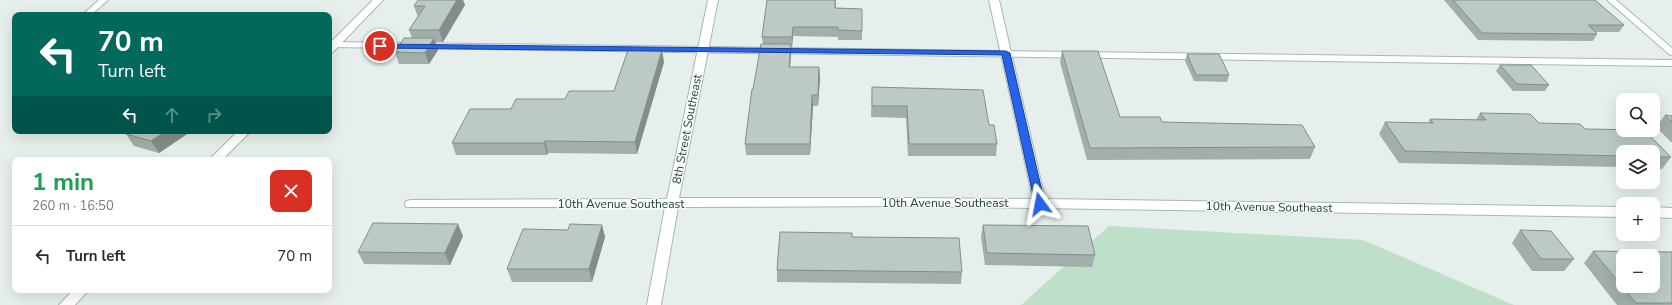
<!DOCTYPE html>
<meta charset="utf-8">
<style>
:root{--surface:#fff;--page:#f7f7f7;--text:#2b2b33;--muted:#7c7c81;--line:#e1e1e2}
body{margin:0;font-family:"Nunito Sans",sans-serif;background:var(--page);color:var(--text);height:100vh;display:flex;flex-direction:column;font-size:15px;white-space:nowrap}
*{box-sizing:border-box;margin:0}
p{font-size:13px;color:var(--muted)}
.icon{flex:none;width:22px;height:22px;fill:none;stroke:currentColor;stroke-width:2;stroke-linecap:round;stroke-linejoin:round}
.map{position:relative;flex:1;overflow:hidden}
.details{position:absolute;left:12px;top:157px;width:320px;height:136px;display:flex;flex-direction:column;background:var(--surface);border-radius:8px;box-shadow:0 4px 16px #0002}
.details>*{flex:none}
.top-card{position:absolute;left:12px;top:12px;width:320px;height:122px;border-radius:8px;box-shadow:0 4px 16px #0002;background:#00695c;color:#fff;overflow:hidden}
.tools{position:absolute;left:1616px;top:93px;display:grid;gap:8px}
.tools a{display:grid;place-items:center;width:44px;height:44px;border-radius:8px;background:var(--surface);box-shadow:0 4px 16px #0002;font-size:20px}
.pin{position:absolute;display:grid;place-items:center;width:34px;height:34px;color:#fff;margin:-17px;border:2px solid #fff;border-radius:50%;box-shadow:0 1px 4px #0007}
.me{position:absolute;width:44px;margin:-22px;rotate:347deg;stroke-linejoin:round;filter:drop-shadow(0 0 3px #0008)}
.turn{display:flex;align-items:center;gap:14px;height:84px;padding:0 20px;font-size:18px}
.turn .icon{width:52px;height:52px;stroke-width:2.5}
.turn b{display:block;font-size:28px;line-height:34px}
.lanes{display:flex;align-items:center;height:38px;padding:0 20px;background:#0003;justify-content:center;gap:20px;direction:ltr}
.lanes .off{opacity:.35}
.round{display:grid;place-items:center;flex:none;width:42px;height:42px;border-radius:8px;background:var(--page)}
.headline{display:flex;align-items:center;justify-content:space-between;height:68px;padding:0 20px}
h1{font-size:24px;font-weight:700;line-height:30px;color:#1e9e55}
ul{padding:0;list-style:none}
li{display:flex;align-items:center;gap:12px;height:60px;padding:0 20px;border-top:1px solid var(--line)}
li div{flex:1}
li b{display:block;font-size:15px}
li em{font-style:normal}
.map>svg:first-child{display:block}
</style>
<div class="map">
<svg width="1672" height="305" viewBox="0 0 1672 305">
<rect width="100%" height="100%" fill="#e6efeb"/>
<path fill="#bfe0c8" d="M1109,226L1363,240L1514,305H1021Z"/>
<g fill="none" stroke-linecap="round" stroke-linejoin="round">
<defs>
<path id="service" d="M99,0H108L91,15H82Z
M1607,0H1616L1672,48V55L1669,54Z
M333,42L1672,60V66L330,47L329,45Z"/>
<path id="minor" d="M708,0H718L679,198H910L1033,199L989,0H999L1045,199L1623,207V217L910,206L678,207L661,305H647L665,207H406L405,204L406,201L411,200L667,199Z
M1653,207L1672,208V218L1653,217Z"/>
<path id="tertiary" d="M373,0H383L333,52L329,53V44Z
M238,131H251L222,160H209Z
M73,290H89L75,305H59Z"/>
</defs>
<use href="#service" stroke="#a8b8b2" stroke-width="2"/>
<use href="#minor" stroke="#a8b8b2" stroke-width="2"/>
<use href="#tertiary" stroke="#a8b8b2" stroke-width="2"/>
<use href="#service" fill="#fff" fill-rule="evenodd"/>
<use href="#minor" fill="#fff" fill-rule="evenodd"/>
<use href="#tertiary" fill="#fff" fill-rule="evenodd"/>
</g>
<path fill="#a1aea9" d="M457,0H463L465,5L443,42H435L438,50L429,64H399L395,52L412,38L409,30L418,17L414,6Z
M767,0H836V8L862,9V40H838V37L793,36L792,47H791V55L790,67H819L820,78L818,106H813L810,155H746L745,144L753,89L763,44L762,37Z
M1444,0H1595L1624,25L1619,32H1596L1597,34L1593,41L1478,40Z
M1062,51L1120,117L1162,122L1315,147L1310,159L1087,160L1060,62Z
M1187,54L1229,75L1227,82L1194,81L1185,61Z
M664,62L637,154L548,153L547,155H456L452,143L565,99L614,91Z
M1500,65L1549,85L1545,91H1513L1496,71Z
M872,87L989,125L997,144L996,156H908L906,118L871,117Z
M1480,113L1539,123L1585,129L1671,157L1662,169L1653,168V152H1623V167L1399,163L1379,134L1385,122L1428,123L1430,119L1476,120Z
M1665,115L1672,116V143L1656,127Z
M131,131H190V132L159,153L134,146L126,134Z
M602,225L605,237L592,282H512L507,269L568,230Z
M983,225L1095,255L1092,267L985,265L981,237Z
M1520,230L1574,259L1564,271H1532L1512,243Z
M463,236L450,265L364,264L358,252Z
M852,237L962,272L961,284L777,282V270Z
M1593,251L1672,252V305H1617L1584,263Z"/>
<path fill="#838d89" d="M457,0H463L465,5L443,42L439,30Z
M793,27V36L792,47V37Z
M434,38L438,50L429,64L425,53Z
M791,44V55L789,78V67Z
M662,50L664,62L637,154L635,142Z
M819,67L820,78L818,106V95Z
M812,95L813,106L810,155V144Z
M166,131H190V132L159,153L151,141Z
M545,141L548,153L547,155L544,143Z
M458,224L463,236L450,265L445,253Z
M602,225L605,237L592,282L589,269Z"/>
<path fill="#bbcac4" stroke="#838d89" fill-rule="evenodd" d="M418,0H457L439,30H409L425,6H414Z
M767,0H835V8L862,9V31L838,30V27H793L792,37H762Z
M1453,0H1595L1624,25H1588L1597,34L1482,33Z
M404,38H434L425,53L395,52Z
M761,44H791L789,67H819L818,95H812L810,144H745L752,89H753Z
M628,50H662L635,142L545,141L544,143H452L470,109H511L516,99H565L569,91H614Z
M1062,51H1098L1120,117H1160L1162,122L1302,125L1315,147L1090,148Z
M1187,54H1219L1229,75H1196Z
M1500,65H1531L1549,85L1517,84Z
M872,87L983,90L989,125H994L997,144H909L907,106H872Z
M1480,113L1530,114L1539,123L1580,124L1585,129L1644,130L1671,157H1653V152H1623V156L1405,151L1385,122L1433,123L1430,119L1486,120Z
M1665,115L1672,116V122Z
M131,131H166L151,141L126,134Z
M108,158L118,160H106Z
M373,223L458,224L445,253L358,252Z
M570,224L602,225L589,269H507L523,229L568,230Z
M983,225L1088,226L1095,255L987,253Z
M1520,230L1551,231L1574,259H1541Z
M780,232L852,233V237L959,238L962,272L777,270Z
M1593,251L1672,252V303H1636ZM1623,256H1653V286H1623Z"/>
<path fill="#2563eb" stroke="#184099" d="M378,44L1006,51L1010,53L1045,204L1040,207L1035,204L1002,55L380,48H378Z"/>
<g text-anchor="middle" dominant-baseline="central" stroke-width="3" stroke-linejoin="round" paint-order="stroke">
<g font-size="12" fill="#24423a" stroke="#f7fbf9">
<text transform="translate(687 129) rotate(-79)">8th Street Southeast</text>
<text x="945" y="203">10th Avenue Southeast</text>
<text x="621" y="204">10th Avenue Southeast</text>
<text transform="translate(1269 207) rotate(1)">10th Avenue Southeast</text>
</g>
</g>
</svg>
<div class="tools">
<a><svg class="icon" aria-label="search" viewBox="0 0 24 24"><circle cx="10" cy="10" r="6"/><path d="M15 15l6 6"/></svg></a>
<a><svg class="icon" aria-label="layers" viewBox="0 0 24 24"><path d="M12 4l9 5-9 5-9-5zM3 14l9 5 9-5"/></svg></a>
<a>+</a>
<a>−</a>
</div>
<div class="pin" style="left:380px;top:46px;background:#d93025"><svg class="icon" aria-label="arrive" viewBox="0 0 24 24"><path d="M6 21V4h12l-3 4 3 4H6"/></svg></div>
<svg class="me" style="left:1040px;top:204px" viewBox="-20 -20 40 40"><path d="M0-17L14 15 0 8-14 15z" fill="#2563eb" stroke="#fff" stroke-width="4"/></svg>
<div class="top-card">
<div class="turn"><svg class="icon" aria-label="left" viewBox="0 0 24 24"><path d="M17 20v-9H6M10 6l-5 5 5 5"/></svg><div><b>70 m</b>Turn left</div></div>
<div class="lanes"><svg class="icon" aria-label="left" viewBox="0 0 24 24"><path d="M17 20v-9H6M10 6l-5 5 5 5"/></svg><svg class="icon off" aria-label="ahead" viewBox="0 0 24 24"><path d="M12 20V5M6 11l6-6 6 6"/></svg><svg class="icon off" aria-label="right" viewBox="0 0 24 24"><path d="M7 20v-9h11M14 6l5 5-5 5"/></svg></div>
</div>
<section class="details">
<div class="headline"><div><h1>1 min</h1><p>260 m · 16:50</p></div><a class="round" style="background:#d93025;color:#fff"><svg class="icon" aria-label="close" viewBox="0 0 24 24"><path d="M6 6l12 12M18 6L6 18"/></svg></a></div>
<ul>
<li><svg class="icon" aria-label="left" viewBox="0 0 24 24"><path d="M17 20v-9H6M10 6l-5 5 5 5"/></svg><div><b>Turn left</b></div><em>70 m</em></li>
</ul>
</section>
</div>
